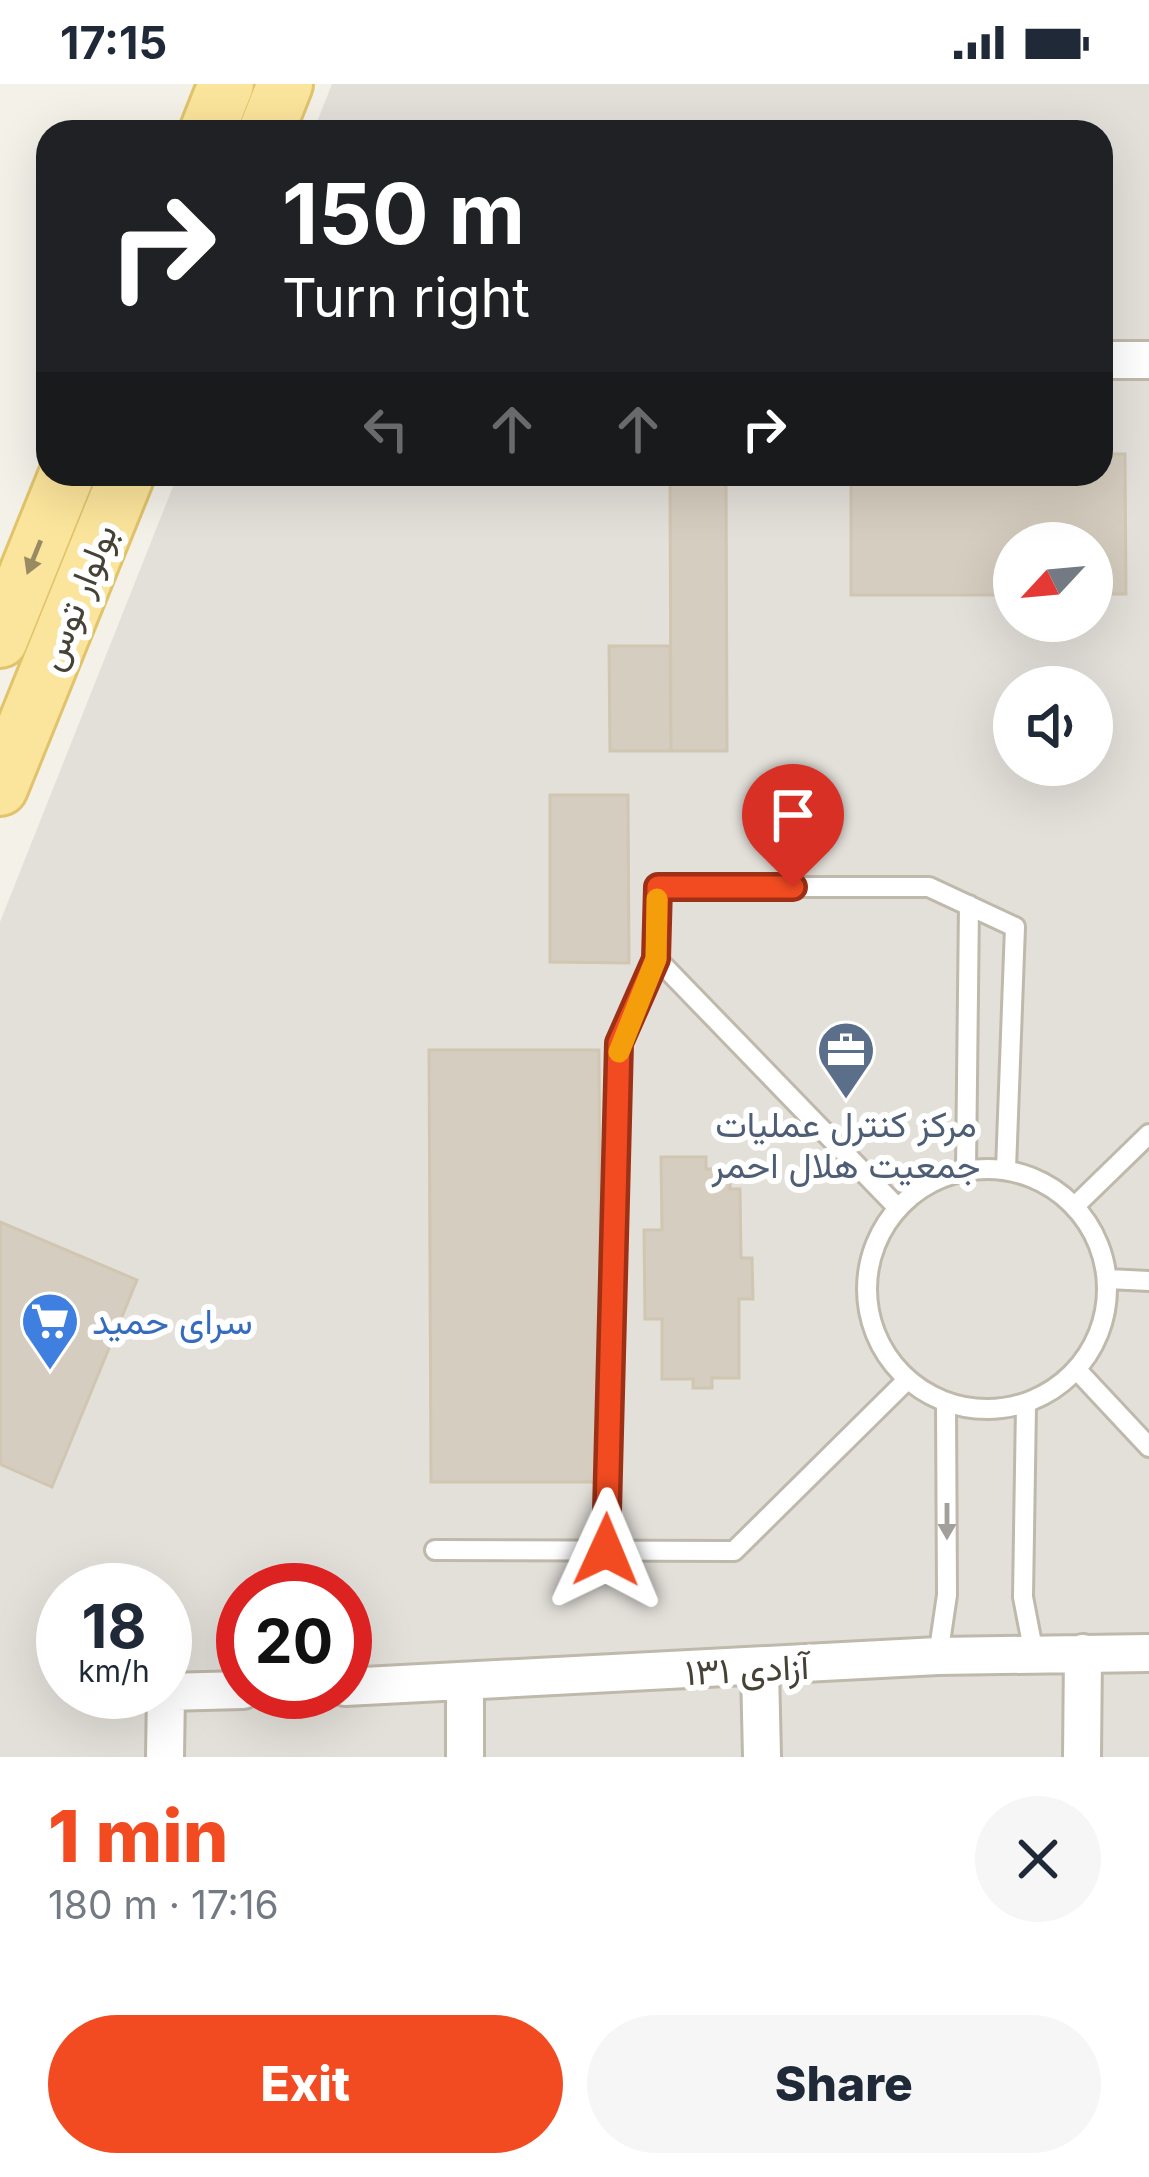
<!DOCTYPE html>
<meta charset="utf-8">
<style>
:root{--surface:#fff;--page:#f6f6f7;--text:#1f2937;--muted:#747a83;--accent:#f34b21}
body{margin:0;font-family:Inter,Vazirmatn,sans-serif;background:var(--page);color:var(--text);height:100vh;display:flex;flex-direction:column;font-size:45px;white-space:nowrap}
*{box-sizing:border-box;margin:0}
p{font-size:39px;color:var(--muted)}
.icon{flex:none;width:66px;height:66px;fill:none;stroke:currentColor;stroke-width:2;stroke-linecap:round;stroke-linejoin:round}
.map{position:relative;height:1673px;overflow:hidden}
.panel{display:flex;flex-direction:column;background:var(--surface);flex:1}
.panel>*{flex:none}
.top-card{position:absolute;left:36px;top:36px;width:1077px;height:366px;border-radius:36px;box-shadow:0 12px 48px #0002;background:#202124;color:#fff;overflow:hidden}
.needle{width:78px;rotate:244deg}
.buttons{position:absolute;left:993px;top:438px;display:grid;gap:24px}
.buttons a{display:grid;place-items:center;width:120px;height:120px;border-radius:50%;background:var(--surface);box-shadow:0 12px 48px #0002;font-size:60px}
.speed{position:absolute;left:36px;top:1479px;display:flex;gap:24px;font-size:60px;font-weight:700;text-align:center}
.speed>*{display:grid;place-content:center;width:156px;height:156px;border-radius:50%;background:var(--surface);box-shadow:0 12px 48px #0002;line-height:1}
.speed small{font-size:30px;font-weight:400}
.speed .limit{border:18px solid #d22;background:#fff;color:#111}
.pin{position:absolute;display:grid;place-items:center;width:102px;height:102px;color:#fff;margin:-123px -51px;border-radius:50% 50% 50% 0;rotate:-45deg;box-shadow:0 0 12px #0007}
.pin .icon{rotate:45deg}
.me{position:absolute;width:132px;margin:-66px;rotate:1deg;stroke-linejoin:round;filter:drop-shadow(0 0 9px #0008)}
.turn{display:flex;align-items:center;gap:42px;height:252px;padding:0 48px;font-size:54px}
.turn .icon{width:156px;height:156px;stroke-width:2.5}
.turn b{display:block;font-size:84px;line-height:102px}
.lanes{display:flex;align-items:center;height:114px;padding:0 48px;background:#0003;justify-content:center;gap:60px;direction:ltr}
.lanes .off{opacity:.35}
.round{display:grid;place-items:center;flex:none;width:126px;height:126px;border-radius:63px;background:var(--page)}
.head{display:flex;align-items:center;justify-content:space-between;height:204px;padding:0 48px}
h1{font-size:72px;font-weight:800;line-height:90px;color:var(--accent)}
.button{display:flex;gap:24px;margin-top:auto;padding:24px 48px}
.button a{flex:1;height:138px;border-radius:72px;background:var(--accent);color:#fff;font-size:48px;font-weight:800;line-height:138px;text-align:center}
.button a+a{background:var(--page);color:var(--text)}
.status{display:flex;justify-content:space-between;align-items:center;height:84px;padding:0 60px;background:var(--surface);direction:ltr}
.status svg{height:33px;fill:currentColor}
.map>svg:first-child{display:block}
</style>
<div class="status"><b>17:15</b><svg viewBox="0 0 49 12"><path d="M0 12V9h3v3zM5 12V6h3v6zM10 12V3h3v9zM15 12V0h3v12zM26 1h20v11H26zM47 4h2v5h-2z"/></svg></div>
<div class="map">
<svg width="1149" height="1673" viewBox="0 0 1149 1673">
<rect width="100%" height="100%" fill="#f4f1e9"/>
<path fill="#e3e0da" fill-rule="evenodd" d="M332,0H1149V1673H0V838L178,390H1101V48H313ZM1014,459H1092V537H1014ZM1014,603H1092V681H1014ZM63,1506H165V1608H63ZM243,1506H345V1608H243Z"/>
<path fill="#d5cdbf" stroke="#d0c6b2" stroke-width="3" d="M1101,370H1125L1126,510H1092V459H1014V511H851V390H1101Z
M670,390H726L727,667H671Z
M609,562H670L671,667H610Z
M550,711H628L629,879L550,878Z
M429,966H599L601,1398H431Z
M661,1073H706V1085H730V1105H740L741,1174H752L753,1215H739V1294H712V1304H693V1295H662V1235H645L644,1146H662Z
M0,1138L137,1196L52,1403L0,1380Z"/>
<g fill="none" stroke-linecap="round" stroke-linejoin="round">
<defs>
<path id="service" d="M966,1085L969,821
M867 1205a120 120 0 1 1 240 0a120 120 0 1 1-240 0Z
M1075,1122L1149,1050
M897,1123L657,875L658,803H929L1015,843L1006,1085
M1108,1195L1149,1197
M1077,1286L1149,1363
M1026,1321L1023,1513L1034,1570
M435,1466L734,1467L907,1296
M606,1466L619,959L657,875
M938,1572L947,1511L946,1320"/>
<path id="minor" d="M1101,276H1149
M760,1585L762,1673
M465,1599V1673
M345,1603L938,1572L1149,1569
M165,1673L166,1608L243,1606
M1082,1673L1083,1569"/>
<path id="primary" d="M207,48L226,0
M266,48L285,0
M0,556L67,390
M0,704L127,390"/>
</defs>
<use href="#service" stroke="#bfb9ac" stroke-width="24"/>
<use href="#minor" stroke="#bfb9ac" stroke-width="42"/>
<use href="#primary" stroke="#e0c36b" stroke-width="60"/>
<use href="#service" stroke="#fff" stroke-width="18"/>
<use href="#minor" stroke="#fff" stroke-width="36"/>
<use href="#primary" stroke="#fbe49b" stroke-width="54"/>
</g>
<defs><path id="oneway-solid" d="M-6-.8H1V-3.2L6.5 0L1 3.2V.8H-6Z" transform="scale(3)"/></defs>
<use fill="#988b64" href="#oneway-solid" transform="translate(34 473) rotate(112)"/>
<use fill="#a3a09b" href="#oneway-solid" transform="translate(947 1437) rotate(90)"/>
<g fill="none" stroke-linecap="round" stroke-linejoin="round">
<defs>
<path id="route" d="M606,1466L619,959L656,875L658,803H793"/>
</defs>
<use href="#route" stroke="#9e3115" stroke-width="30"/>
<use href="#route" stroke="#f34b21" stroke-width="21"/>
<path stroke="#f59e0b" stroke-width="21" d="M619,968L656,875L657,815"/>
</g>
<defs>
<symbol id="office-pin" viewBox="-11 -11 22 30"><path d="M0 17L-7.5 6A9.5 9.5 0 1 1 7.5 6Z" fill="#5c6f8a" stroke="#fff"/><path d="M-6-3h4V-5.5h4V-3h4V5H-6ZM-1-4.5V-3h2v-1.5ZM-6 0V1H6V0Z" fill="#fff"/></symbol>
<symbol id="supermarket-pin" viewBox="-11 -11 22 30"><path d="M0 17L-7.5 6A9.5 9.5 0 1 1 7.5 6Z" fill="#3f7fe0" stroke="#fff"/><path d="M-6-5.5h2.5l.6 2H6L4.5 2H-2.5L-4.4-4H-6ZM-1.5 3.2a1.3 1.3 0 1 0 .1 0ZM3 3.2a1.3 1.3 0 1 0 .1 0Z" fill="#fff"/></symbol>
</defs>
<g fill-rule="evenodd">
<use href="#office-pin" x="813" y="933" width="66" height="90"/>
<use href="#supermarket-pin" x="17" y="1204" width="66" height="90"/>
</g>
<g text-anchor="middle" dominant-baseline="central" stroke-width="12" stroke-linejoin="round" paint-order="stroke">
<g font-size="36" fill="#474237" stroke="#fff">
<text transform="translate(77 513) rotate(-68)">بولوار توس</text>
<text transform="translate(747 1585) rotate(-3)">آزادی ۱۳۱</text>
</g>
<g font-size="36" fill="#4e5e75" stroke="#fff">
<text x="846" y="1040">مرکز کنترل عملیات<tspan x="846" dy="41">جمعیت هلال احمر</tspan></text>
</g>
<g font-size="36" fill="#366cbe" stroke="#fff" text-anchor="start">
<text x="92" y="1237">سرای حمید</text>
</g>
</g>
</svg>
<div class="buttons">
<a><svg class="needle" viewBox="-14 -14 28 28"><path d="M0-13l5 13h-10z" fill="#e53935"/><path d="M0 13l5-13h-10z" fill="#747a83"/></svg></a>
<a><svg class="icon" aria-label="sound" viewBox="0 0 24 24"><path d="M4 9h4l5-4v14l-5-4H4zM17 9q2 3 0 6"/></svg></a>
</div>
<div class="speed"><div>18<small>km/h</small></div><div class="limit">20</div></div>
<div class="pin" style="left:793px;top:803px;background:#d93025"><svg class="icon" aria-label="arrive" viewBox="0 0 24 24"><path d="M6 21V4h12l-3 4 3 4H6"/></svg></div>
<svg class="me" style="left:606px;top:1466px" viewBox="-20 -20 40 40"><path d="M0-17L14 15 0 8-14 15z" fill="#f34b21" stroke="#fff" stroke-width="4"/></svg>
<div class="top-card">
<div class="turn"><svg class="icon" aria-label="right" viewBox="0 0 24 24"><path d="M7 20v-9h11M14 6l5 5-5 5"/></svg><div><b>150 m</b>Turn right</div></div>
<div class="lanes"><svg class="icon off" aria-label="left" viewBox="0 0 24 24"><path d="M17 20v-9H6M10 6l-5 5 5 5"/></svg><svg class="icon off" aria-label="ahead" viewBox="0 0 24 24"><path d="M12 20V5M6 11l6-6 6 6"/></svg><svg class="icon off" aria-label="ahead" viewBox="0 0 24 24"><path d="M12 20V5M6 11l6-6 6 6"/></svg><svg class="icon" aria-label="right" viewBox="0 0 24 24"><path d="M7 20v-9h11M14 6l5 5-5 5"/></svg></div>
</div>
</div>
<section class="panel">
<div class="head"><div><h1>1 min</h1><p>180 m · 17:16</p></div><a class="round"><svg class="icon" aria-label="close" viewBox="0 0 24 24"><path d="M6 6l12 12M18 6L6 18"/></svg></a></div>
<div class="button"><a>Exit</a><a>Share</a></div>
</section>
